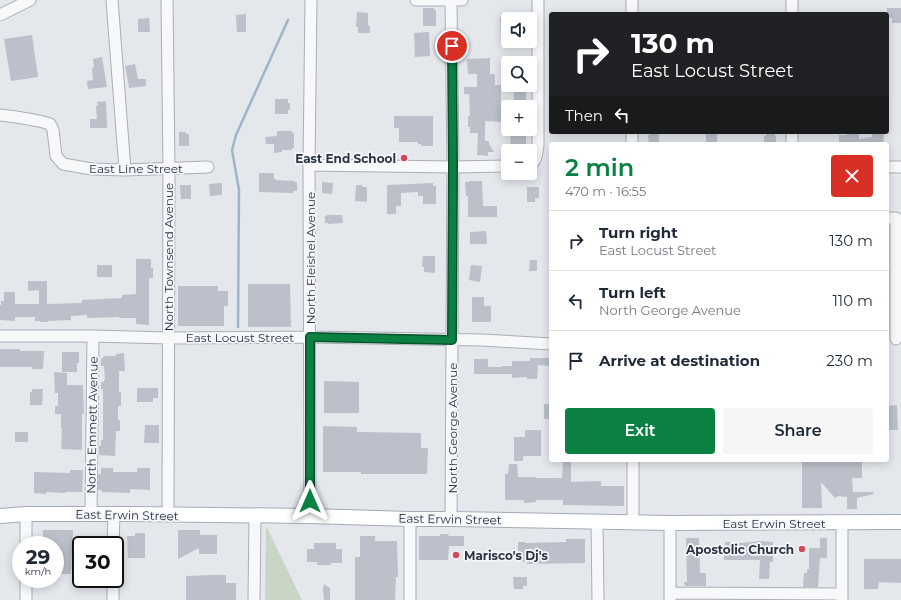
<!DOCTYPE html>
<meta charset="utf-8">
<style>
:root{--surface:#fff;--page:#f6f6f7;--text:#1f2937;--muted:#747a83;--line:#e0e1e3;--accent:#0b8043}
body{margin:0;font-family:Montserrat,sans-serif;background:var(--page);color:var(--text);height:100vh;display:flex;flex-direction:column;font-size:15px;white-space:nowrap}
*{box-sizing:border-box;margin:0}
p{font-size:13px;color:var(--muted)}
.icon{flex:none;width:22px;height:22px;fill:none;stroke:currentColor;stroke-width:2;stroke-linecap:round;stroke-linejoin:round}
.map{position:relative;flex:1;overflow:hidden}
.side{position:absolute;left:549px;top:142px;width:340px;height:320px;display:flex;flex-direction:column;background:var(--surface);border-radius:4px;box-shadow:0 2px 10px #0003}
.side>*{flex:none}
.hud{position:absolute;left:549px;top:12px;width:340px;height:122px;border-radius:4px;box-shadow:0 2px 10px #0003;background:#202124;color:#fff;overflow:hidden}
.controls{position:absolute;left:501px;top:12px;display:grid;gap:8px}
.controls a{display:grid;place-items:center;width:36px;height:36px;border-radius:4px;background:var(--surface);box-shadow:0 2px 10px #0003;font-size:20px}
.speed{position:absolute;left:12px;top:536px;display:flex;gap:8px;font-size:20px;font-weight:700;text-align:center}
.speed>*{display:grid;place-content:center;width:52px;height:52px;border-radius:50%;background:var(--surface);box-shadow:0 2px 10px #0003;line-height:1}
.speed small{font-size:10px;font-weight:400}
.speed .limit{border:2px solid #111;border-radius:6px;background:#fff;color:#111}
.pin{position:absolute;display:grid;place-items:center;width:34px;height:34px;color:#fff;margin:-17px;border:2px solid #fff;border-radius:50%;box-shadow:0 1px 4px #0007}
.me{position:absolute;width:44px;margin:-22px;rotate:0deg;stroke-linejoin:round;filter:drop-shadow(0 0 3px #0008)}
.turn{display:flex;align-items:center;gap:14px;height:84px;padding:0 16px;font-size:18px}
.turn .icon{width:52px;height:52px;stroke-width:2.5}
.turn b{display:block;font-size:28px;line-height:34px}
.then{display:flex;align-items:center;height:38px;padding:0 16px;background:#0003;gap:8px;font-size:15px}
.round{display:grid;place-items:center;flex:none;width:42px;height:42px;border-radius:4px;background:var(--page)}
.overview{display:flex;align-items:center;justify-content:space-between;height:68px;padding:0 16px}
h1{font-size:24px;font-weight:600;line-height:30px;color:var(--accent)}
.cta{display:flex;gap:8px;margin-top:auto;padding:8px 16px}
.cta a{flex:1;height:46px;border-radius:4px;background:var(--accent);color:#fff;font-size:16px;font-weight:600;line-height:46px;text-align:center}
.cta a+a{background:var(--page);color:var(--text)}
ul{padding:0;list-style:none}
li{display:flex;align-items:center;gap:12px;height:60px;padding:0 16px;border-top:1px solid var(--line)}
li div{flex:1}
li b{display:block;font-size:15px}
li em{font-style:normal}
.map>svg:first-child{display:block}
</style>
<div class="map">
<svg width="901" height="600" viewBox="0 0 901 600">
<rect width="100%" height="100%" fill="#e4e7ec"/>
<path fill="#c9d6c5" d="M266,526L302,600H265Z"/>
<g fill="none" stroke-linecap="round" stroke-linejoin="round">
<path stroke="#9fb4cc" stroke-width="2.5" d="M238,327L239,190L232,150L236,135L288,20"/>
</g>
<path fill="#bbc0ca" d="M423,8H433L436,11V26H423Z
M887,8H901V23H892V18L887,17Z
M357,12L368,13V25L370,26V33H358V27H356Z
M501,13H508V36H501L500,17H501Z
M246,14V32H237L236,15Z
M149,18L150,32H138V19Z
M429,32L430,56L415,57L414,33Z
M32,35L38,77L11,81L4,39Z
M102,57L107,87L88,89L87,81L93,80L92,68L94,67L93,59Z
M490,58V74H495V85H501V122L485,121V141H489V144L494,152H488V156L477,155L478,133H470V127H468V116H470L469,94H464V87H477V74H468L467,59Z
M135,64L138,79H146V86L129,88L128,82L125,66Z
M514,91H526V104H514Z
M275,99H288V103H290V110H288V114H275Z
M106,101L107,128H90V119H97L96,106H98L97,102Z
M394,116H433V146H421V144H418V142H399V128H394Z
M511,129H526V148H522V149L510,148Z
M277,131H292V133H294V148H292V150H282V152L274,153V144H266L265,137L277,136Z
M179,132H186V134H189V146H179Z
M650,132H659V144H649L648,135H650Z
M706,132H717V144H706Z
M847,132H859V139L872,137V134H884L883,144H839V135H847Z
M766,134H775V136H776V144H764V136H766Z
M259,173H274V179H276V180L294,181V182H297V191H293V193L259,192Z
M469,181H482L483,206H497V217H468V196H466L465,182H469Z
M322,182L333,183L332,194L322,193Z
M222,183V195L210,196L209,184Z
M433,183V186H436V204H423V196H418V192L401,193V206H396V214H387V185Z
M180,185H191V199H181Z
M356,185H362L363,187H367V202L355,201Z
M527,187H539V198H535V202H527Z
M328,215H342L343,223L328,224V223H325V216Z
M486,231L487,244H470V232Z
M423,256H435V273L424,272V267H422Z
M136,259H151V268H153V278H149V325L136,324V318H119V317L87,318V315L71,316V320L47,321L48,322H40V321H35V317H15V321L0,320V305H1V301H4V292H15V304H39V290L28,291V281H47V304L82,303V300L122,298V295L136,294Z
M530,260H537V271H529Z
M97,265H112V277H97Z
M471,265L482,266L480,282L469,280Z
M248,284H290L291,327H248Z
M178,286H218V291H228V306H224V326H178Z
M472,297H484V306H491V322H472Z
M0,349H20V351H44L43,369H32V367H0Z
M62,352H79V363H77V372H62Z
M124,353L125,371H119V392H121V406H118V420H120V431H116L115,456L99,455V446H101V440H103V389H101V382H104V380H105L104,366H101V358H103L104,356H116V354Z
M530,358H551V366L538,365L537,379H527V377L512,378V374H474V359H488V367H502V366H512V361H530Z
M54,372L67,373V385H83L84,414H82V450L61,449L62,428H61V414H55V406H58V393H55Z
M324,381L359,382V413H324Z
M137,388H158V398H153V402H137Z
M32,389H43L42,405H30V392H32Z
M544,404H551V419H544Z
M897,405L898,430H887V406Z
M145,425H159V443H144Z
M323,426L357,427V432L421,433V448H428L427,474H361V472H323Z
M525,430H541V456H523V461H514V437H525Z
M15,432H28V442H15Z
M802,460H862V478H852L853,492H873L874,494L857,498V509H847V497L838,496L835,498L821,482L822,508H802Z
M563,462H571V482L601,481V486H624V506L563,505V500H536V502L524,503V500H505V474H508L509,464H517L518,477H536V478H562Z
M101,468H113V472H137V468H150V490L130,489V493L102,492V490H98V474H101Z
M70,470H83L82,492H65V493L46,492V494L34,493V472L70,473Z
M43,530H73L71,574H55V545H43Z
M178,530H200V535H217V554H199V548L178,559Z
M135,533H145V558H128L127,536H135Z
M440,534H449L448,536H464V546H449L448,560H419V536H440Z
M360,536H375V541H397L398,577H396L395,600H355V557H360Z
M686,538H699L700,573H706V586H685L684,582H687Z
M820,538H827V558H820L818,587H803L804,573H807V569H809V548H820Z
M566,539H585V563L527,564V562L520,561V557H518V542H525V543L566,542Z
M760,541L773,542V562H770L769,579H759L760,560H724V551H725V542H732V544Z
M314,543H336V549H342V563H331V565H317V562H307V549H314Z
M864,559H901V583L879,582L878,589H864Z
M212,575H226V583H236V600H186V576Z
M513,577H527V586H523V589H514Z
M324,584L330,588V600H324L323,589Z"/>
<g fill="none" stroke-linecap="round" stroke-linejoin="round">
<defs>
<path id="minor" d="M112,0L125,170
M167,0L169,169L168,515
M416,0H462
M632,0V14
M792,0V14
M0,15L30,0
M0,115C17,117 34,119 50,124L53,130L56,156L63,164L92,169L125,170L208,167
M632,132V144
M792,132V144
M309,165L453,167L508,166
M530,165C537,161 537,152 538,145V0
M887,167H901
M887,218H896V339
M0,336H93L168,338L310,337L482,340L551,344
M633,460V522
M91,514L93,336
M310,516L309,165L311,0
M451,519L453,167L451,0
M597,522L598,600
M842,522V600
M670,523V600
M26,545V514
M113,545L114,515
M670,593L842,594
M26,600V579
M113,600V579
M254,600L255,516
M410,600V519"/>
<path id="major" d="M0,516L26,514H132L310,516L410,519H451L670,523L901,522"/>
</defs>
<use href="#minor" stroke="#a9aeb7" stroke-width="13"/>
<use href="#major" stroke="#a3abb8" stroke-width="16"/>
<use href="#minor" stroke="#f7f8fa" stroke-width="11"/>
<use href="#major" stroke="#fff" stroke-width="14"/>
</g>
<g fill="none" stroke-linecap="round" stroke-linejoin="round">
<defs>
<path id="route" d="M310,501V337L452,340L453,167L452,46"/>
</defs>
<use href="#route" stroke="#07532c" stroke-width="10"/>
<use href="#route" stroke="#0b8043" stroke-width="7"/>
</g>
<g fill="#d1495b" stroke="#f4f6f9" stroke-width="1.5">
<circle cx="404" cy="158" r="4"/>
<circle cx="802" cy="549" r="4"/>
<circle cx="456" cy="555" r="4"/>
</g>
<g text-anchor="middle" dominant-baseline="central" stroke-width="3.5" stroke-linejoin="round" paint-order="stroke">
<g font-size="12" font-weight="bold" fill="#2b3445" stroke="#f4f6f9" text-anchor="end">
<text x="396" y="158">East End School</text>
<text x="794" y="549">Apostolic Church</text>
<text x="464" y="555" text-anchor="start">Marisco's Dj's</text>
</g>
<g font-size="12" fill="#2b3445" stroke="#f4f6f9">
<text x="136" y="168">East Line Street</text>
<text transform="translate(168 257) rotate(-90)">North Townsend Avenue</text>
<text transform="translate(310 258) rotate(-90)">North Fleishel Avenue</text>
<text x="240" y="337">East Locust Street</text>
<text transform="translate(92 425) rotate(-89)">North Emmett Avenue</text>
<text transform="translate(452 428) rotate(-90)">North George Avenue</text>
<text transform="translate(127 515) rotate(1)">East Erwin Street</text>
<text transform="translate(450 519) rotate(1)">East Erwin Street</text>
<text x="774" y="523">East Erwin Street</text>
</g>
</g>
</svg>
<div class="controls">
<a><svg class="icon" aria-label="sound" viewBox="0 0 24 24"><path d="M4 9h4l5-4v14l-5-4H4zM17 9q2 3 0 6"/></svg></a>
<a><svg class="icon" aria-label="search" viewBox="0 0 24 24"><circle cx="10" cy="10" r="6"/><path d="M15 15l6 6"/></svg></a>
<a>+</a>
<a>−</a>
</div>
<div class="speed"><div>29<small>km/h</small></div><div class="limit">30</div></div>
<div class="pin" style="left:452px;top:46px;background:#d93025"><svg class="icon" aria-label="arrive" viewBox="0 0 24 24"><path d="M6 21V4h12l-3 4 3 4H6"/></svg></div>
<svg class="me" style="left:310px;top:501px" viewBox="-20 -20 40 40"><path d="M0-17L14 15 0 8-14 15z" fill="#0b8043" stroke="#fff" stroke-width="4"/></svg>
<div class="hud">
<div class="turn"><svg class="icon" aria-label="right" viewBox="0 0 24 24"><path d="M7 20v-9h11M14 6l5 5-5 5"/></svg><div><b>130 m</b>East Locust Street</div></div>
<div class="then">Then<svg class="icon" aria-label="left" viewBox="0 0 24 24"><path d="M17 20v-9H6M10 6l-5 5 5 5"/></svg></div>
</div>
<section class="side">
<div class="overview"><div><h1>2 min</h1><p>470 m · 16:55</p></div><a class="round" style="background:#d93025;color:#fff"><svg class="icon" aria-label="close" viewBox="0 0 24 24"><path d="M6 6l12 12M18 6L6 18"/></svg></a></div>
<ul>
<li><svg class="icon" aria-label="right" viewBox="0 0 24 24"><path d="M7 20v-9h11M14 6l5 5-5 5"/></svg><div><b>Turn right</b><p>East Locust Street</p></div><em>130 m</em></li>
<li><svg class="icon" aria-label="left" viewBox="0 0 24 24"><path d="M17 20v-9H6M10 6l-5 5 5 5"/></svg><div><b>Turn left</b><p>North George Avenue</p></div><em>110 m</em></li>
<li><svg class="icon" aria-label="arrive" viewBox="0 0 24 24"><path d="M6 21V4h12l-3 4 3 4H6"/></svg><div><b>Arrive at destination</b></div><em>230 m</em></li>
</ul>
<div class="cta"><a>Exit</a><a>Share</a></div>
</section>
</div>
